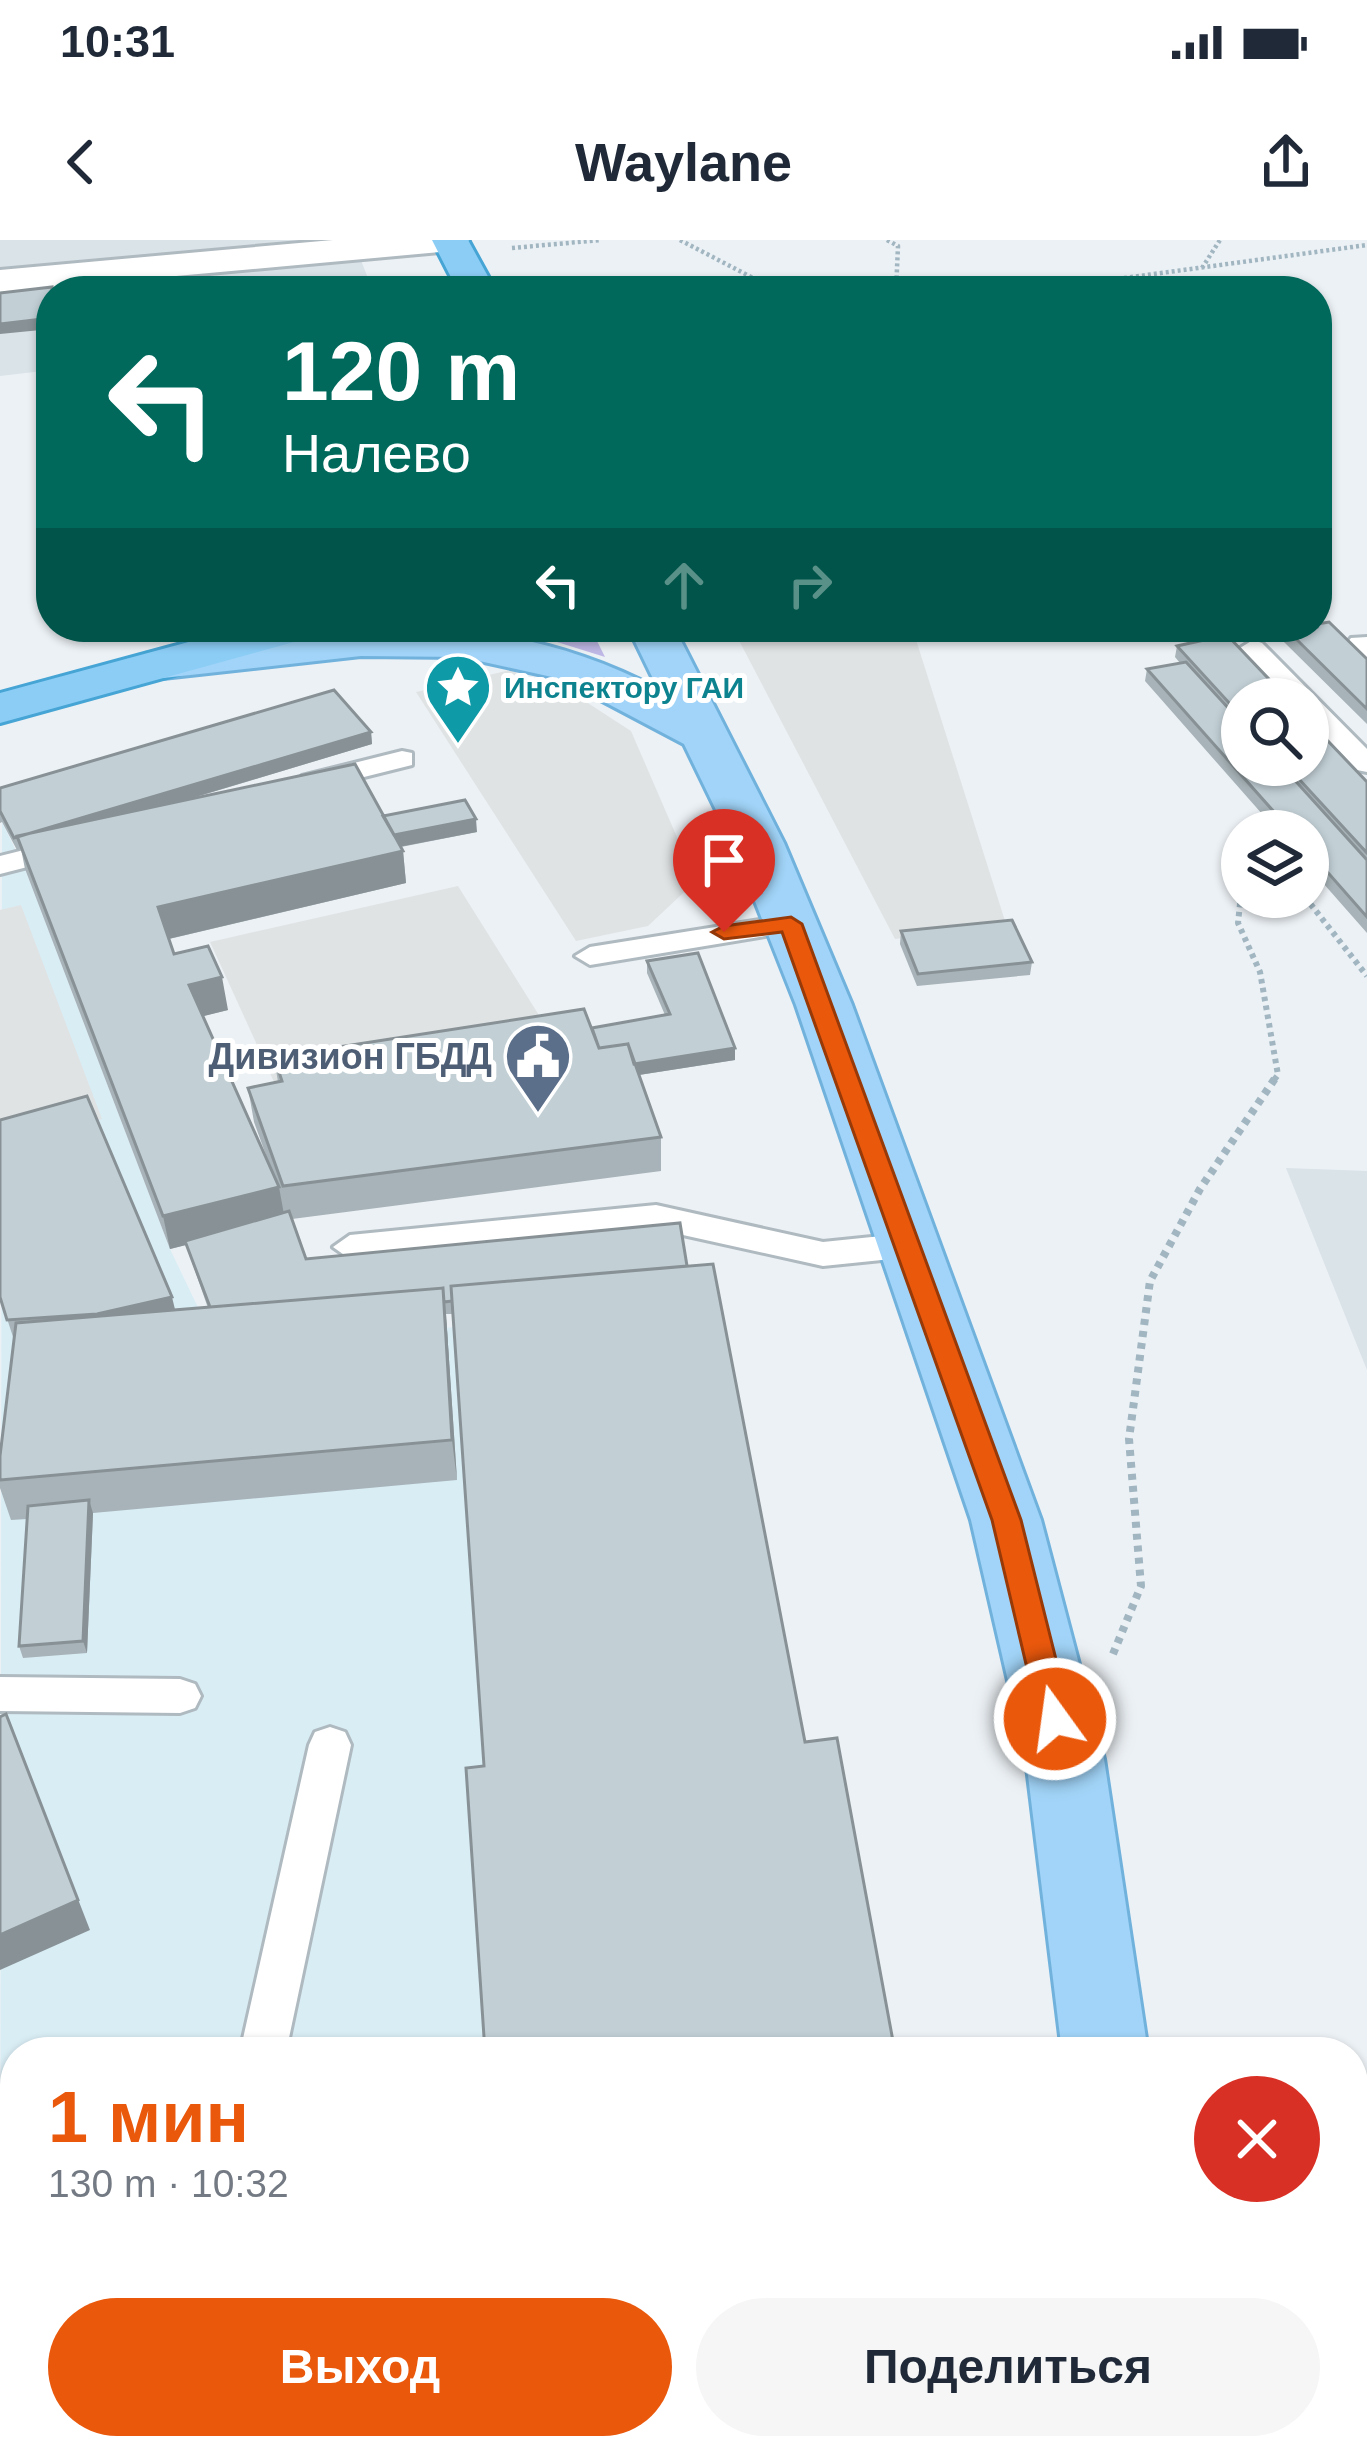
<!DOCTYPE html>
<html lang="ru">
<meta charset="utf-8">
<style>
:root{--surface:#fff;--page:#f6f6f7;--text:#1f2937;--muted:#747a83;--accent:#ea580c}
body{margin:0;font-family:Arial,sans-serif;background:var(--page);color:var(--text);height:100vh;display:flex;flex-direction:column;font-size:45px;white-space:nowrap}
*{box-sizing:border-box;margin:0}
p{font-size:39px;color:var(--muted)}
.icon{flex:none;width:66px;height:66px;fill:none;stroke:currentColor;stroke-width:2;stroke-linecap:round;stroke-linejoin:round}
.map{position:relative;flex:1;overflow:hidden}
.details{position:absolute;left:0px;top:1797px;width:1368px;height:423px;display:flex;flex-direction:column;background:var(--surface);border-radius:48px 48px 0 0;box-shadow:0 3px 9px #0004}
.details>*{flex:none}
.top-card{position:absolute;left:36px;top:36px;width:1296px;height:366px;border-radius:48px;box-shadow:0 3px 9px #0004;background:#00695c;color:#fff;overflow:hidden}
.tools{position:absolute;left:1221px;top:438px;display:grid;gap:24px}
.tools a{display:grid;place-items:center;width:108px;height:108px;border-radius:50%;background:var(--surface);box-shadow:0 3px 9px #0004;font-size:60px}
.pin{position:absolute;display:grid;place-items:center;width:102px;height:102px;color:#fff;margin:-123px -51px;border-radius:50% 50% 50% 0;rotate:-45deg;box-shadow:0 0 12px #0007}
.pin .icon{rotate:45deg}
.me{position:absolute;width:132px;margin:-66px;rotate:346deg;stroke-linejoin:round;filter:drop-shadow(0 0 9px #0008)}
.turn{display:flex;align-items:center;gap:42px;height:252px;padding:0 48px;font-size:54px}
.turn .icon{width:156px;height:156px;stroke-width:2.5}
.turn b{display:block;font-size:84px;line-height:102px}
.lanes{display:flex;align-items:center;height:114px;padding:0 48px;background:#0003;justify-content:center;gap:60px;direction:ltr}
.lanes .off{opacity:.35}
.round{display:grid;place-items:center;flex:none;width:126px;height:126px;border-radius:63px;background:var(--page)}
.head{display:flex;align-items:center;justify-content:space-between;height:204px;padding:0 48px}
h1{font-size:72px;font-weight:600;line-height:90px;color:var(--accent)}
.action{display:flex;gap:24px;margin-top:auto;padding:24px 48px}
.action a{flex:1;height:138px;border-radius:72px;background:var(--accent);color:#fff;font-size:48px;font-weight:600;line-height:138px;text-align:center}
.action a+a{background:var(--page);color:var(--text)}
.status{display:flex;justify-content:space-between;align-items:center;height:84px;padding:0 60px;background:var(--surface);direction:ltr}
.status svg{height:33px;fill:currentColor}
header{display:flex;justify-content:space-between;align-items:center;height:156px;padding:0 48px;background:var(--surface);font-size:54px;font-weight:600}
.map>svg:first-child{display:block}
</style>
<div class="status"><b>10:31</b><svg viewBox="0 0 49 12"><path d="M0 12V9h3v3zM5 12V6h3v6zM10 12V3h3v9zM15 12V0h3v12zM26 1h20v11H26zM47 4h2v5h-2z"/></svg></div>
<header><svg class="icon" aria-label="back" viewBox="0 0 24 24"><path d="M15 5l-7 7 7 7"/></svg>Waylane<svg class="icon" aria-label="share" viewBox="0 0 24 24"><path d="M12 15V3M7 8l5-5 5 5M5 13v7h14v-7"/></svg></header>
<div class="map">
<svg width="1367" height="2219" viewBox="0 0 1367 2219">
<rect width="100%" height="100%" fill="#ecf1f5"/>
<path fill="#dae3e8" d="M0,0H353L373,51H51V130L0,136Z
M1286,928L1367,931V1130Z"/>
<path fill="#d9edf5" d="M2,582L25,629L170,1009L216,1105L456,1087L802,1539L884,1812H15V2205H892L894,2219H0Z"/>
<path fill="#bfb8e6" d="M485,387H590L605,417L525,392Z"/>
<path fill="#e0e3e4" d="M732,387H912L1006,684L895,699Z
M510,430L577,456L631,491L696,641L648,686L576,701L416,452Z
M458,646L557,804L274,842L210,702Z
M21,665L102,879L0,906V670Z"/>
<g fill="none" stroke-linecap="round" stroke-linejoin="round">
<defs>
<path id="service" d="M1367,397V418L1347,403L1351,398Z
M1253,400L1262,403L1367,509V532L1357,530L1308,479V459H1288L1244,413L1240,408Z
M402,511L412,513V525L312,550L298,542L302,536Z
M68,599L78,602V614L0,634V616Z
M791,675L801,678L806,684L801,690L590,725L575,716L590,707Z
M656,965L823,1002L911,993L928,1005L911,1017L823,1026L656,989L350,1019L333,1007L350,995Z
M0,1437L180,1439L195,1444L201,1456L195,1468L180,1473L0,1471Z
M330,1487L345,1492L351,1505L286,1812H240L309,1505L315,1492Z
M151,2205H203L200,2219H148Z"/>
<path id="tertiary" d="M333,0H469L451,11L0,52V30Z"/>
<path id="primary" d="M399,387C491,387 577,406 658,449L628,387H674L784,603L852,765L1041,1280L1104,1519L1148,1812H1062L1026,1519L971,1280L796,765L732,603L684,504L561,439L461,417L361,416L163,438L146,434L139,424L146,414L163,410Z
M1101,2205H1197L1199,2219H1103Z"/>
<path id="trunk" d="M432,0H468L496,51H458Z
M244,387H319L312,397L0,483V453Z"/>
</defs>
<use href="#service" stroke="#afbac0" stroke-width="6"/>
<use href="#tertiary" stroke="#afbac0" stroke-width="6"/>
<use href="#primary" stroke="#71b2dd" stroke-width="6"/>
<use href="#trunk" stroke="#46a5d4" stroke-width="6"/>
<path stroke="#a1b6c1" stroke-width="4.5" stroke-dasharray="3 3" stroke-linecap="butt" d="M680,0L778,51
M887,0L898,6L896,51
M512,8L601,0
M1202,28L1220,0
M1029,51L1367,5"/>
<path stroke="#a1b6c1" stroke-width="6" stroke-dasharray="4.5 4.5" stroke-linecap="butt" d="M1242,645L1238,683L1260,732L1278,835L1274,840
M1305,657L1367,736"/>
<path stroke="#a1b6c1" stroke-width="8" stroke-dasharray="6 6" stroke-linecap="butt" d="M1113,1414L1141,1346L1129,1199L1150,1041L1200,949L1276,837"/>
<use href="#service" fill="#fff" fill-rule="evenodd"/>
<use href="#tertiary" fill="#fff" fill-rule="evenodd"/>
<use href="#primary" fill="#a1d4f8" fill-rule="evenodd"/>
<use href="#trunk" fill="#8ccdf6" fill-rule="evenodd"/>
</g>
<path fill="#a7b3b8" d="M1287,390L1367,419V484L1284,402Z
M1177,406L1242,459V525H1308L1367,542V693L1308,626V591H1277L1145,441L1147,429L1180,423L1175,417Z
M371,492L372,504L186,560L383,576L477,592L401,607L403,611L406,643L169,699L174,714L228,770L203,776L271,929L254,882L248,848L278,842L274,817L592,788L665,775L647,733V721L735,820L639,835L661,897V931L292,979L306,1019L687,1026L805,1502L895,1812L484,1526L453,1074H446L457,1240L93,1273L87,1413L23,1418L19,1406L27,1279L11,1280L0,1248V1216L14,1100L0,1057L175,1070L208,1068L186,1005L170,1009L25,629L21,609L17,610L2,582L0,583V548Z
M901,691L1032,722L1030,735L917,746L900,704Z"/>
<path fill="#889296" d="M51,78V89L0,94V84Z
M371,492L372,504L22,609L18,597Z
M476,579L477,592L388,609L387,597Z
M403,611L406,643L164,700L158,667Z
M222,737L228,770L196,778L189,745Z
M735,808V820L600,841V829Z
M279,947L285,980L170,1009L163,976Z
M443,1048L447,1089L457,1240L452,1200Z
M172,1057L180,1090L106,1107L97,1074Z
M89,1260L93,1273L87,1413L83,1401Z
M6,1474L90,1690L0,1730V1695Z"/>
<path fill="#c2d0d6" stroke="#889296" stroke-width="3" d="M138,40L141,51H96L95,45Z
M52,47L51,78L0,84V53Z
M51,238V277L46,278L38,241Z
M1329,382L1367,419V469L1287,390L1317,387V384Z
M1227,395L1288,459H1242V477L1177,406Z
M1186,422L1242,483V525H1281L1367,620V677L1308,610V591H1291L1147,429Z
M334,450L371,492L14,598L0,571V548Z
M1308,480L1367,542V613L1286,525H1308Z
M355,524L403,611L158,667L174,714L208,706L222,737L189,745L279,947L163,976L17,596Z
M465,560L476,579L394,595L383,576Z
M1012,680L1032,722L918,734L901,691Z
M698,713L735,808L634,824L628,804L599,808L592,788L670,774L647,721Z
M584,769L599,808L628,804L661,897L283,946L248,848L282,841L274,817Z
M87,856L172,1057L97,1074L7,1080L0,1057V880Z
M289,971L306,1019L680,983L687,1026L451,1046L452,1061L444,1062L443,1048L210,1067L185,1001Z
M713,1024L805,1502L837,1498L895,1812H485L466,1528L484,1526L451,1046Z
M443,1048L452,1200L0,1240V1216L16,1083Z
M89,1260L83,1401L19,1406L28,1266Z
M6,1474L78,1660L0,1695V1477Z
M512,2205H903L905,2219H512Z"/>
<path fill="#ea580c" stroke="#983908" stroke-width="3" d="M791,677L802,684L1021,1280L1071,1479L1066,1489H1044L1039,1479L992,1280L782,692L724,699L712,692L724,686Z"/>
<defs>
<symbol id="sight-pin" viewBox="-11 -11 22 30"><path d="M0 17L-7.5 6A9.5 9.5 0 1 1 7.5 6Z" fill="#0f9aa8" stroke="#fff"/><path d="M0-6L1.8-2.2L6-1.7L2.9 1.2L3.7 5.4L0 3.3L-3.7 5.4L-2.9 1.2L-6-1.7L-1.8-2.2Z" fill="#fff"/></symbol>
<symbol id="civic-pin" viewBox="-11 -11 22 30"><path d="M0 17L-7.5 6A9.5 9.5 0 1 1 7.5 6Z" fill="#5c6f8a" stroke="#fff"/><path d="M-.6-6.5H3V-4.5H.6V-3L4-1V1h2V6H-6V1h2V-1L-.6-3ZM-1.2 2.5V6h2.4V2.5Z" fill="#fff"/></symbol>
</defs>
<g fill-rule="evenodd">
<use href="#sight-pin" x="420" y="409" width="76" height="104"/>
<use href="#civic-pin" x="500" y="778" width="76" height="104"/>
</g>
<g text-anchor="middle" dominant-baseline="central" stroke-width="10" stroke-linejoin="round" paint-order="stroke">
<g font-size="30" font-weight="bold" fill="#0d838f" stroke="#fff" text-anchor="start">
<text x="504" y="447">Инспектору ГАИ</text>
</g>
<g font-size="36" font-weight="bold" fill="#4e5e75" stroke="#fff" text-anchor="end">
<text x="492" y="816">Дивизион ГБДД</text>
</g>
</g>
</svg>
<div class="tools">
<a><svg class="icon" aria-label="search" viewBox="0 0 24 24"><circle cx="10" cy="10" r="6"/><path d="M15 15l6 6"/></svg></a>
<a><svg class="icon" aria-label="layers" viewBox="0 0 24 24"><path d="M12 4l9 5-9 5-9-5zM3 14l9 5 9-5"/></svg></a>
</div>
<div class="pin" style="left:724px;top:692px;background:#d93025"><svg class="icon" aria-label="arrive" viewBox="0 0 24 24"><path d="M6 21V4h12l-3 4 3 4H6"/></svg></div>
<svg class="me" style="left:1055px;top:1479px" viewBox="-20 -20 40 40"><circle r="17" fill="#ea580c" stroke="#fff" stroke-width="3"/><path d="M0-11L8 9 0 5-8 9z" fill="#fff"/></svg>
<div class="top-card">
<div class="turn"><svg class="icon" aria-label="left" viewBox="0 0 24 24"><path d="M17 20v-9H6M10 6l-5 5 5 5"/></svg><div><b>120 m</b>Налево</div></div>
<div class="lanes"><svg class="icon" aria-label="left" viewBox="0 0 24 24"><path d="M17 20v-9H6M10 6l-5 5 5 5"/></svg><svg class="icon off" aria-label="ahead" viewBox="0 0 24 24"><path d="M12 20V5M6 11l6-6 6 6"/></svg><svg class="icon off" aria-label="right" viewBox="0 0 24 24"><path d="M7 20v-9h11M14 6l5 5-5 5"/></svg></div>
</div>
<section class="details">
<div class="head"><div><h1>1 мин</h1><p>130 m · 10:32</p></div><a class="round" style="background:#d93025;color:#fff"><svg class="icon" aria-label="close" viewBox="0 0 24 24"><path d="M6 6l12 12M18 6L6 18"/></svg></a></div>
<div class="action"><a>Выход</a><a>Поделиться</a></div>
</section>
</div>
